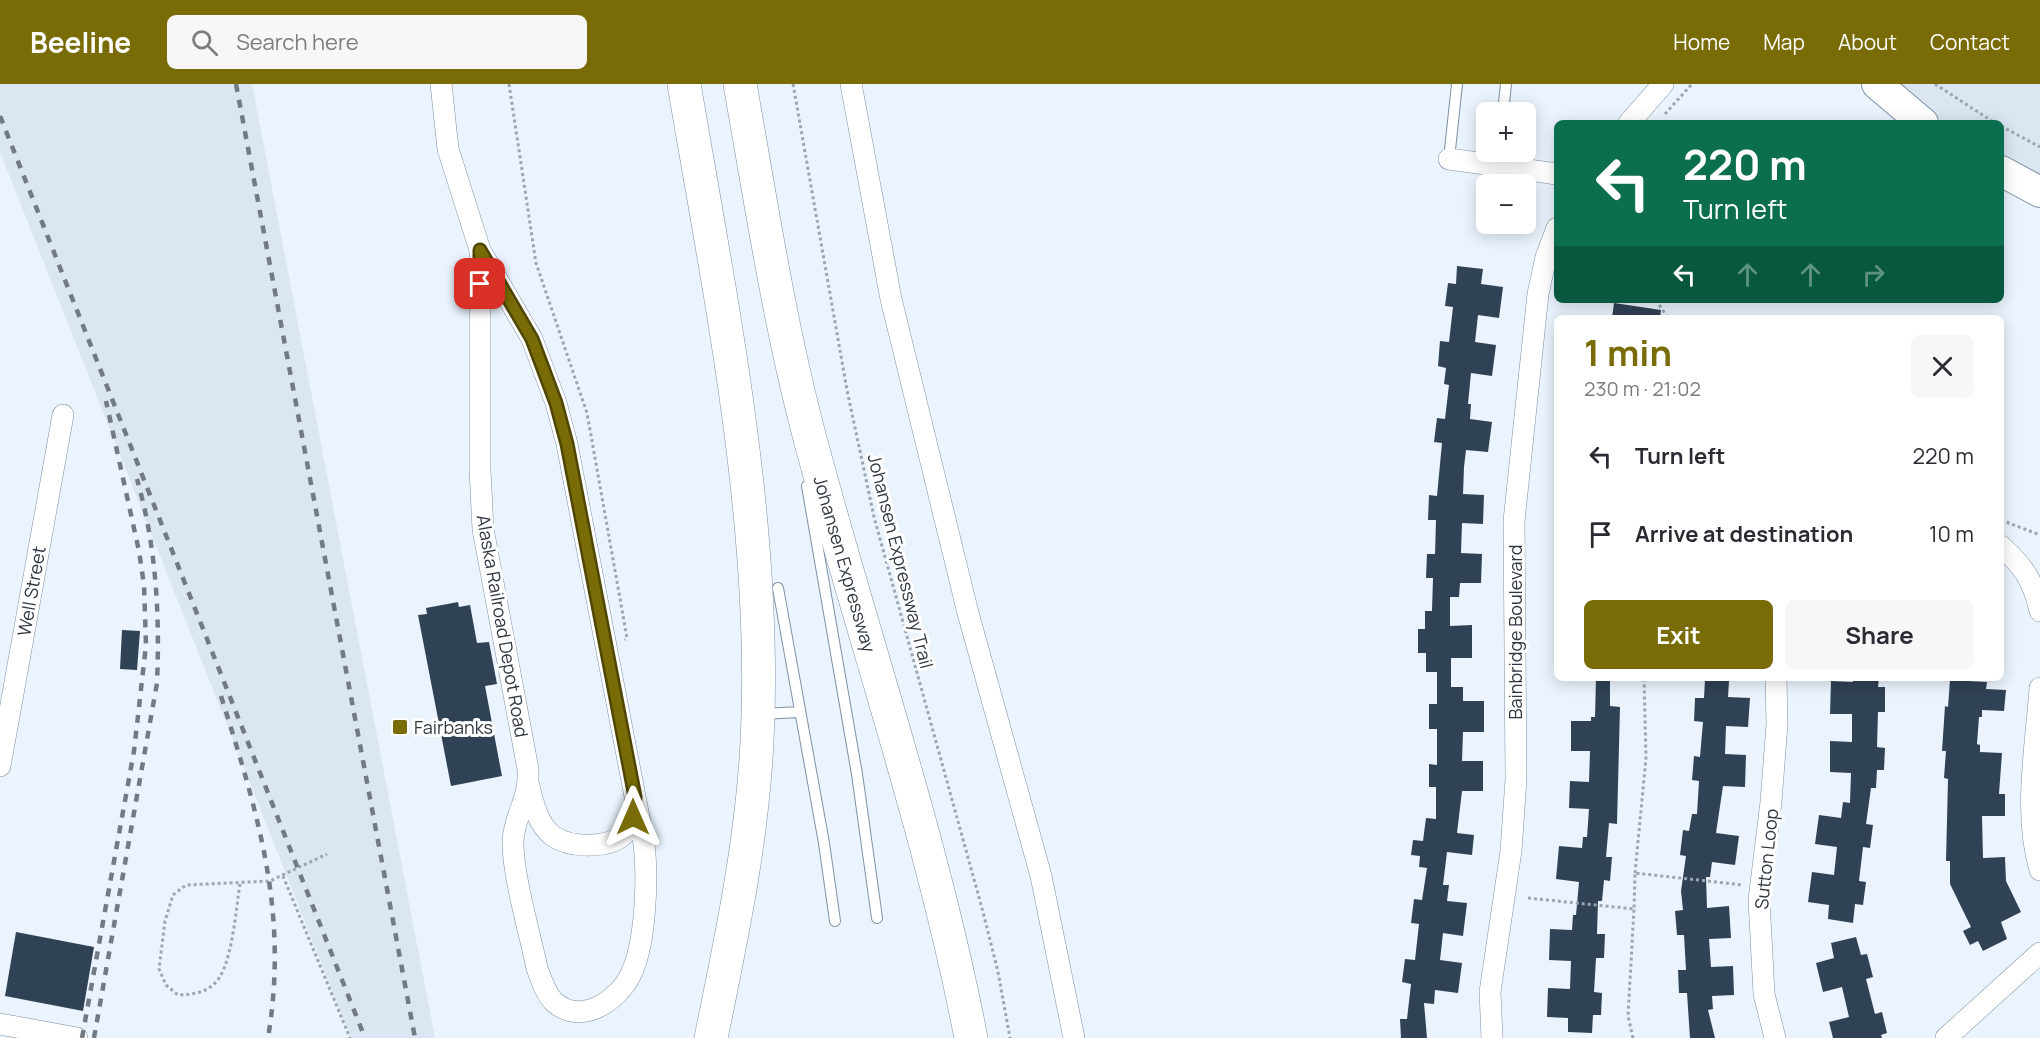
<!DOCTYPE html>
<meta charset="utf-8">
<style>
:root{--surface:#fff;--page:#f7f7f7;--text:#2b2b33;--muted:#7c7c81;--accent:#796c06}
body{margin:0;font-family:Manrope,sans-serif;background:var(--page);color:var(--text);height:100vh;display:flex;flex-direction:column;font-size:22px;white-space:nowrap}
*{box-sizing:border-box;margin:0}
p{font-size:20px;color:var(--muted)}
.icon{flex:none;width:33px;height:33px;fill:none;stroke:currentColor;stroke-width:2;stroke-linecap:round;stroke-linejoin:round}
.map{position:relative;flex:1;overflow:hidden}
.side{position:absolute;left:1554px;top:231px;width:450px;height:366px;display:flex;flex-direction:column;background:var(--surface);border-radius:9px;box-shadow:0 3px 15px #0003}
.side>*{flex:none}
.hud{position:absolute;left:1554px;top:36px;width:450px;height:183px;border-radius:9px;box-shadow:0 3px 15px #0003;background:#0b6e4f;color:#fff;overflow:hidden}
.tools{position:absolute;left:1476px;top:18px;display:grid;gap:12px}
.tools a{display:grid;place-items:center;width:60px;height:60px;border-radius:9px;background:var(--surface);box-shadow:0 3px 15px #0003;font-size:30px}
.pin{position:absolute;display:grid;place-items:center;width:51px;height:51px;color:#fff;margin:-26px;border-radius:12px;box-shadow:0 3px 9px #0006}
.me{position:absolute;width:66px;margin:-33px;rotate:0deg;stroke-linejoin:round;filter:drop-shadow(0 0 4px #0008)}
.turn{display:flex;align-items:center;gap:21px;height:126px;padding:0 30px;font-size:27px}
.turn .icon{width:78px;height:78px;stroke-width:2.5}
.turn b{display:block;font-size:42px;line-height:51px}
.lanes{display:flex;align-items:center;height:57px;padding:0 30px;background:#0003;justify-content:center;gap:30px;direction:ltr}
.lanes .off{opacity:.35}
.round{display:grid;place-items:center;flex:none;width:63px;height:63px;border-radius:9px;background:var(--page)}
.overview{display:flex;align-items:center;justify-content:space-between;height:102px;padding:0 30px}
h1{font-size:36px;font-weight:700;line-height:45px;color:var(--accent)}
.cta{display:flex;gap:12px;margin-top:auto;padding:12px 30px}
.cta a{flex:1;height:69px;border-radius:9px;background:var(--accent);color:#fff;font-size:24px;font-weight:700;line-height:69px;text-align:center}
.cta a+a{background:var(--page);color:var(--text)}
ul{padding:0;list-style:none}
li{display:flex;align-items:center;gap:18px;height:78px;padding:0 30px}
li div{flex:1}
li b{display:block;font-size:22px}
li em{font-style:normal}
header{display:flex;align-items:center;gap:36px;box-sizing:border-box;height:84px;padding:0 30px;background:var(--accent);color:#fff}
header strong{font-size:28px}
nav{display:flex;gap:33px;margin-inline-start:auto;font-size:21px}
.search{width:420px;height:54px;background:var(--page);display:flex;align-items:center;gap:15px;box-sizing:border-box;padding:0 21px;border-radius:9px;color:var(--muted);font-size:22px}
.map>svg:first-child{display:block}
</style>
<header>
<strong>Beeline</strong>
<div class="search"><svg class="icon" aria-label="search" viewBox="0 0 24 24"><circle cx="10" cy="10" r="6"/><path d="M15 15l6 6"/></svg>Search here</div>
<nav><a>Home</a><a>Map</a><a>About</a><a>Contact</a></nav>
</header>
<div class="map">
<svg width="2040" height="954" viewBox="0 0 2040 954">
<rect width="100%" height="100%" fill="#ebf4fe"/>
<path fill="#dbe6f2" d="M0,0H252L435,954H351L0,68Z
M1878,0H2040V108L2001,87V39H1923Z"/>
<path fill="#304256" d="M1457,182L1483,185L1481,200L1503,203L1499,234L1478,231L1475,258L1496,261L1492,292L1471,289L1468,320H1471L1470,335L1492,338L1488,368L1466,366L1464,383L1463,410L1484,411L1483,440L1462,439L1461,469L1482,470L1481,499H1460L1459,513H1450V542L1472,541V574H1451V603H1463V617H1484V648H1463L1462,677H1483V707H1462L1457,749L1474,751L1472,771L1447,768L1443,801H1449L1447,817L1467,819L1463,852L1443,849L1440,876L1462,879L1458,909L1435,906L1434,920L1424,919L1427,954H1401L1400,935H1407L1411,900L1402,898L1405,875L1415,876L1419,840L1411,839L1414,815L1422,816L1427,784L1419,783L1420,772L1411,771L1413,756L1423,757L1426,734L1436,735V703H1429V680L1437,681V645H1429V620H1437V588H1426V569H1418V545H1425V527H1432L1433,494H1426L1427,470H1435L1436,436H1428L1429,411L1437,412L1442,359L1434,358L1437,334L1445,335L1449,301L1444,300L1446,284L1438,282L1440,257L1449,258L1453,223L1445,222L1448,199L1456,200Z
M1614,219L1661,226L1660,234H1612Z
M458,518L459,523L470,521L477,559L489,558L497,600L485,602L502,692L451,702L418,531L427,530L426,524Z
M122,546L140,547L137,586L120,585Z
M1596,594H1610V622L1620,623L1617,740L1609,739L1606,773H1612L1610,797L1604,796L1602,817H1598L1597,850H1605L1604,874H1596L1594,908L1602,909L1601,931H1593L1592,949L1568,948V934L1547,933L1548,904L1570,905L1571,877L1549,876L1550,845L1572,846L1573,831H1576L1579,798L1556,795L1559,762L1582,764L1583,753H1587L1589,725L1569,724L1570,697L1589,698L1590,667H1571V637H1591V633H1595Z
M1853,594H1879L1878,603H1885V628H1878L1877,663L1885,664L1884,686H1877L1876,704H1871L1866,740L1873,741L1870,764L1863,763L1859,797L1866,798L1863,821L1855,820L1853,839L1828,835L1829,821L1808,818L1812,788L1834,791L1837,763L1815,760L1819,731L1841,734L1843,718L1850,719L1851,689L1830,688V657L1852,658V630H1830L1831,597L1853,598Z
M1705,595L1729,597L1728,613L1750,614L1748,643L1726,642L1725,670L1746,671L1745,703L1723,702L1716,749L1739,752L1735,781L1712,778L1710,793H1706L1707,824L1729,822L1731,854L1709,855L1711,883L1733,882L1734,911L1712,912L1713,925L1708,926L1715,954H1690L1687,909H1679L1678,886H1686L1684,851H1677L1675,827L1683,826L1681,807L1686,772L1680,771L1683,746L1689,747L1692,730H1697L1699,697L1692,696L1694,672L1700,673L1703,638L1694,637L1695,614H1704Z
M1950,596L1987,598L1986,605L2006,606L2004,627L1982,626V633H1979L1977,660L1980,661V668L2002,669L1999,710H2005V732H1982L1983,774L2005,773L2006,797L2021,828L2001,838L2007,855L1983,867L1978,857L1970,861L1963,847L1971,843L1950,800V777H1946L1948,695L1944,694L1946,667H1942L1945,622L1948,623Z
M16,848L94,863L83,927L5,912Z
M1856,853L1861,871L1867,870L1873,893L1866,895L1875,930L1882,928L1887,949L1881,951L1882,954H1833L1829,938L1849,933L1842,903L1823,908L1816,879L1834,874L1831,859Z"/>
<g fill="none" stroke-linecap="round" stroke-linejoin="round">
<defs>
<path id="lane" d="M1503,28L1506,0
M1449,75L1457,0
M807,402L857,690L877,834
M778,504L824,759L835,837
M761,630L800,628"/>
<path id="street" d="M441,0L448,65L480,166L532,255L556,319L567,360L644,759C648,793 646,859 631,890C618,917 580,943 553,917C545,908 541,895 537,884C530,850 512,789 513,756C515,729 530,715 528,685L483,445L480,386V166
M851,0L891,215L968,529L1041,792L1074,954
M1629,39L1663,0
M1449,75L1557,90
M2001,462C2024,483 2033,496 2040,527
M2040,604C2036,663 2023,729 2040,786
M0,682L63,331
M529,702C533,719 538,741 553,752C570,764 609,765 624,750C633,742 634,730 635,719
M0,940L77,954
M1492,954L1490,908L1511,767L1516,695L1514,437L1538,210L1546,173L1557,144
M1775,954L1764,910L1759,816L1771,718L1777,640L1776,594
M1946,954L2040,869"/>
<path id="secondary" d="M1877,0L1923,39
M2001,87L2040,108"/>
<path id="highway" d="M684,0C720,213 768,442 757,658C752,758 731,856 711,954
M740,0C762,124 781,251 815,373C867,566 933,757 971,954"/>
</defs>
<use href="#lane" stroke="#7c90a6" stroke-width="12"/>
<use href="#street" stroke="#7c90a6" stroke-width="22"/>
<use href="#secondary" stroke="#7c90a6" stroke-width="32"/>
<use href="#highway" stroke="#7c90a6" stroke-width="34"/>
<path stroke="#9da6b0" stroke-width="3" stroke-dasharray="3 3" stroke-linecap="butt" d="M509,0L536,179L587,329L627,554L625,556
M793,0L847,306L874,433L983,828L998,888L1010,954
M1935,0L1995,39
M1665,30L1692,0
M2001,42L2040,63
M1656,216L1668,234
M2001,436L2040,451
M1635,789L1646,674L1644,594
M283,792L350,954
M240,800C236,824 232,885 214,900C203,910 192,910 178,911L166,901L159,885L165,837L173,811L186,801L270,797L327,770
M1528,814L1634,825L1635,789L1743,801
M1633,954L1628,932L1634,825"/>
<use href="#lane" stroke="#fff" stroke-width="10"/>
<use href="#street" stroke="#fff" stroke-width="21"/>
<use href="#secondary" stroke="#fff" stroke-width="30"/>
<use href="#highway" stroke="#fff" stroke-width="33"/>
<path stroke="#727a84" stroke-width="4.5" stroke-dasharray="8 8" stroke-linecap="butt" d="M236,0L415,954
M0,32L365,954
M221,612C258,730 289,828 268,954
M82,954L134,667L146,561L144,501L139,467L106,317
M94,954L157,599C160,530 156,461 137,395"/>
</g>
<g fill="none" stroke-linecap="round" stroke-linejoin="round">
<defs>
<path id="route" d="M480,200V166L532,255L556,319L567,360L635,713L633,733"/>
</defs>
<use href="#route" stroke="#4f4604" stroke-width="15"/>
<use href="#route" stroke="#796c06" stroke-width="10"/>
</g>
<rect fill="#796c06" stroke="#fff" stroke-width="2" x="392" y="635" width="16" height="16" rx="3"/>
<g text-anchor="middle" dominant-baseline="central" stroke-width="6" stroke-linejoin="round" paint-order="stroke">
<g font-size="18" fill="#2f3741" stroke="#fff">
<text transform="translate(901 477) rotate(76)">Johansen Expressway Trail</text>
<text transform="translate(845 480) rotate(74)">Johansen Expressway</text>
<text transform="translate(31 507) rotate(-80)">Well Street</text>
<text transform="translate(503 542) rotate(80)">Alaska Railroad Depot Road</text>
<text transform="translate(1515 548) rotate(-90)">Bainbridge Boulevard</text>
<text transform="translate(1766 775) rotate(-84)">Sutton Loop</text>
</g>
<g font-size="18" fill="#2f3741" stroke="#fff" text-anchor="start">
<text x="414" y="643">Fairbanks</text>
</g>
</g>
</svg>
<div class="tools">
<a>+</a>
<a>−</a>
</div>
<div class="pin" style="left:480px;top:200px;background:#d93025"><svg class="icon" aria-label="arrive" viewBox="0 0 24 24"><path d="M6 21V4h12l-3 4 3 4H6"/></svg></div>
<svg class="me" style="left:633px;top:733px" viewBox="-20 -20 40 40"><path d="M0-17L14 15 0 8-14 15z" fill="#796c06" stroke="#fff" stroke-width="4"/></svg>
<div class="hud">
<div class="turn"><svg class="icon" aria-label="left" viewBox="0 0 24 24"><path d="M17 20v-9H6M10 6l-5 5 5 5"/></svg><div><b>220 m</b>Turn left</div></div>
<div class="lanes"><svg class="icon" aria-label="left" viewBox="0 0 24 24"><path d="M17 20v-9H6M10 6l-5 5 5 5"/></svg><svg class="icon off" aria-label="ahead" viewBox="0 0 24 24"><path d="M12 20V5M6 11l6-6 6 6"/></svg><svg class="icon off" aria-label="ahead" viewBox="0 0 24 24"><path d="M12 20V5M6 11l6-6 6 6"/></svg><svg class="icon off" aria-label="right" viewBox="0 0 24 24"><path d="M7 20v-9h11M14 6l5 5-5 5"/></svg></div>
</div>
<section class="side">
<div class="overview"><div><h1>1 min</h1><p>230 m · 21:02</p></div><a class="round"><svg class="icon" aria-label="close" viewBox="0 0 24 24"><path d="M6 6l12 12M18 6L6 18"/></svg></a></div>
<ul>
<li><svg class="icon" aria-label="left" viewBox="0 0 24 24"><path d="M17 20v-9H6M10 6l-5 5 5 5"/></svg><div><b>Turn left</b></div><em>220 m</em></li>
<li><svg class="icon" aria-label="arrive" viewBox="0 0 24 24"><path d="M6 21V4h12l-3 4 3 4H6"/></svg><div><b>Arrive at destination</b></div><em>10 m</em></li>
</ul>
<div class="cta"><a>Exit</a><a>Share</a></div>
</section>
</div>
